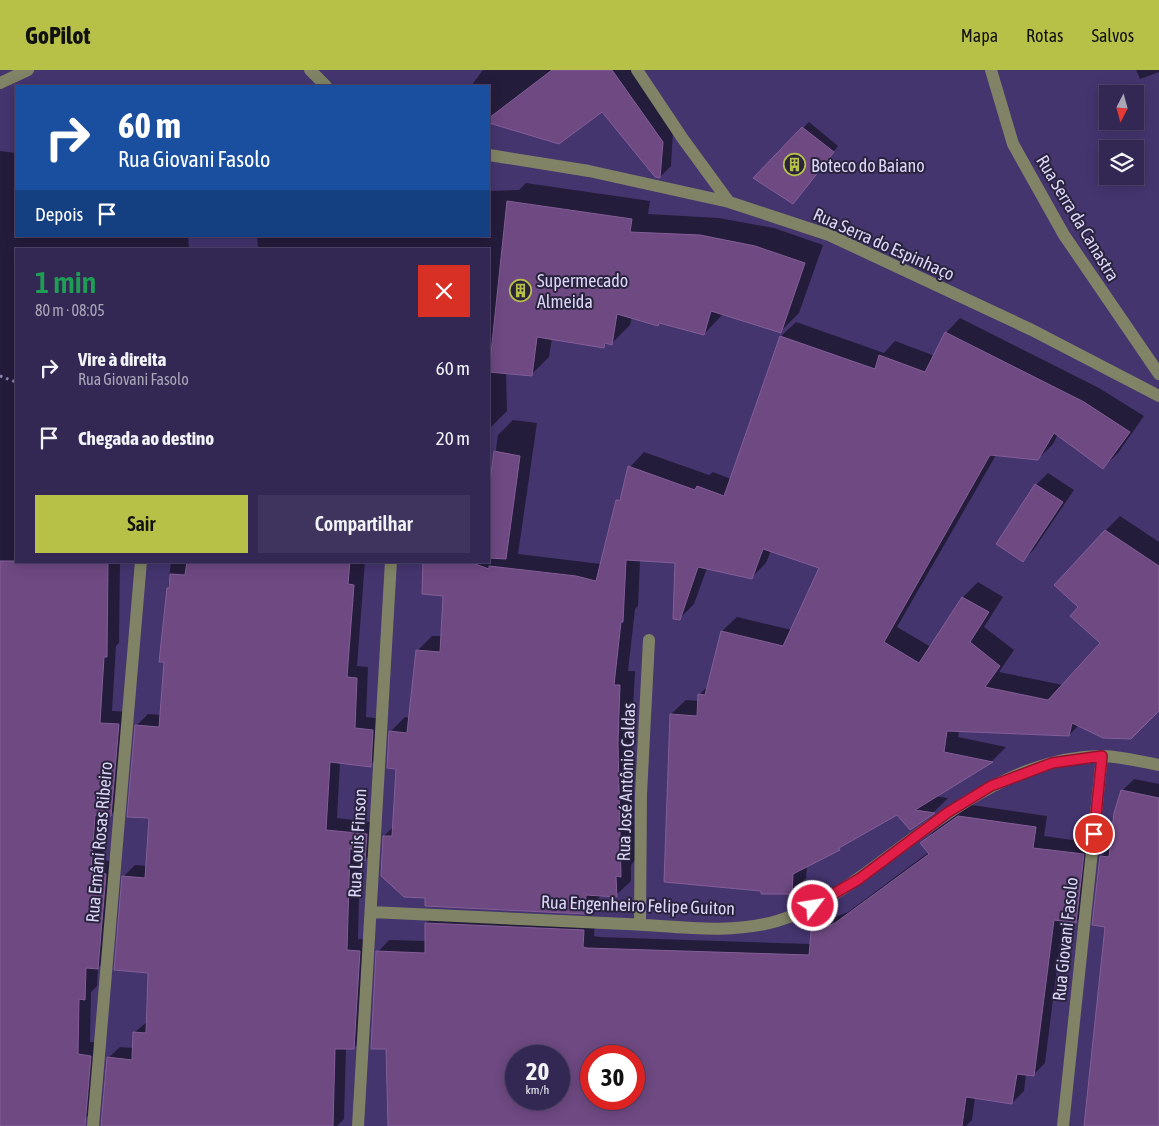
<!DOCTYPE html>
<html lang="pt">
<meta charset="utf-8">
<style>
:root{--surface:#332853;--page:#3e345d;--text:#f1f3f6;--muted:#a9a6b8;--line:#4e446a;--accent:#b8c147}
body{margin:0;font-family:"Asap Condensed",sans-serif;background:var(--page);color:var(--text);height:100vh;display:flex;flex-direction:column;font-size:19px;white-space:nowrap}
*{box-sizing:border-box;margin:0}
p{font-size:16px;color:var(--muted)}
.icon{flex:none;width:28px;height:28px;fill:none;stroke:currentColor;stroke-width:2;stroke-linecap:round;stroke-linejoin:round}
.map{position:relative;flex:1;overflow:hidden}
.details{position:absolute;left:15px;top:178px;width:475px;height:315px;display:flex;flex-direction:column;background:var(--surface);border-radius:0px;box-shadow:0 2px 12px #0003,0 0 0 1px var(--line)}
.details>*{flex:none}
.top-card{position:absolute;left:15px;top:15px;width:475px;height:152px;border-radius:0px;box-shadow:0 2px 12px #0003,0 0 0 1px var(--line);background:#1a4fa0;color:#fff;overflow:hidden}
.needle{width:32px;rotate:186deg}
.fabs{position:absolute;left:1099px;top:15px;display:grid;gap:10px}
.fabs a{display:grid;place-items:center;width:45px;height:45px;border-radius:0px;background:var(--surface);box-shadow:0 2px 12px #0003,0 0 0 1px var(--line);font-size:25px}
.speed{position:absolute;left:505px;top:975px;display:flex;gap:10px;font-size:25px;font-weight:700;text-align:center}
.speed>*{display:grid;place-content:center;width:65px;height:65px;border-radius:50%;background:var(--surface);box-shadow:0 2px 12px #0003,0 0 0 1px var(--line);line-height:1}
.speed small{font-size:12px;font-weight:400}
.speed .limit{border:8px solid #d22;background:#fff;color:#111}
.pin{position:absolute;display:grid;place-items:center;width:42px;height:42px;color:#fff;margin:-21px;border:2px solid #fff;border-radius:50%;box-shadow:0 1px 5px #0007}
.me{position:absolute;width:55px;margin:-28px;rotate:59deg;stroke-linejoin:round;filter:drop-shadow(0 0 4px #0008)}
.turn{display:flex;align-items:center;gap:18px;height:105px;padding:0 20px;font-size:22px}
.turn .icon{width:65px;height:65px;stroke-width:2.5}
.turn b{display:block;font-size:35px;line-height:42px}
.then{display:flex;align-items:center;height:48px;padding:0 20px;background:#0003;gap:10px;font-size:19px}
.round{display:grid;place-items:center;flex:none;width:52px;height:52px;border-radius:0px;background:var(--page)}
.headline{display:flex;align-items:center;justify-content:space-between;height:85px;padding:0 20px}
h1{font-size:30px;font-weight:600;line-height:38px;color:#1e9e55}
.button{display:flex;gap:10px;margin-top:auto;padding:10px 20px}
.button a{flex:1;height:58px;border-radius:0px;background:var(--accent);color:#111;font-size:20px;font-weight:600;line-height:58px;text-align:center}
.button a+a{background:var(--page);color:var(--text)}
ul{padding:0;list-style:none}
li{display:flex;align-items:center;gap:15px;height:70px;padding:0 20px}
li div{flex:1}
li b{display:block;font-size:19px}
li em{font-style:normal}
header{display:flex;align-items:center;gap:30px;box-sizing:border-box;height:70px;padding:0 25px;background:var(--accent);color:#111}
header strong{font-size:24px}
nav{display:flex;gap:28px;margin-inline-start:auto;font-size:18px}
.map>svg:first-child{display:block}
</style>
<header>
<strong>GoPilot</strong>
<nav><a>Mapa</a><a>Rotas</a><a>Salvos</a></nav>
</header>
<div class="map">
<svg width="1159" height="1056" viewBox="0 0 1159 1056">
<rect width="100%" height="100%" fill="#44356f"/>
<path fill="#0007" fill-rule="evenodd" d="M483,0H632L673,61L671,96L660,107L602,41L558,72L489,52V16H471Z
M1136,0H1159V2L1140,9Z
M809,52L838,76L793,133L755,108Z
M0,81L16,83V166H188L189,179H16V491H120L119,573L116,576L112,641L131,642L123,732L111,745H106L103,790L118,792L110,885L98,898L97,916L91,922L90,972L103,973L98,1036L78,1056H0Z
M526,113L650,131L648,144L719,148L774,158L823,175L799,243L780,262L723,244L704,264L660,252L657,255L632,247L630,255L612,273L608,272L604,276L552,268L549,287L531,305L506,302L507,341L489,359V179H258L257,166H489V121L519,120Z
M960,248L1099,318L1144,346L1118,383L1103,397L1058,364L1053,374L1038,389L996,385L897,557L931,577L963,527L978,512L1003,527L984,557L1014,580L999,602L1063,615L1102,573L1080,537L1105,461L1120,446L1159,472V639L1079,655L1069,665L959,661L958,667L1006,677L992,691L935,726L948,728L934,742L910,759L898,743L847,772L839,779L807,796L806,808L791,823L671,644L686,630L699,631V625L708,616L722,561L737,547L792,560L821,498L771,480L766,493L751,508L707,498L694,534L679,549L676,492L640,490L638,536L635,539L628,601H635L632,657L635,790L631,795V811L616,825H600L599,828L584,843L426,827L384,766L394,756L398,698L390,662L405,647L410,648L417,581L432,566H442L444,525L425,491H489V429L498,365L513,350L537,353L518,484L601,494L618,430L622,426L630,397L644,382L709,405L713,402L731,409L781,266L796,252L884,283L895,271L935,286L946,263Z
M1048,403L1074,420L1034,479L1023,491L1036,415Z
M171,491H365L357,596L368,597L366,647L384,649L382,684L370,695L340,692L337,748L378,753L376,779L365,790L360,785L358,869L371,870L365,966L354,978H346L344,1049L337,1056H117L108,988L120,977L134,978L135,962L148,951L149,902L124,806L135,795L147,796L150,747L136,656L148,644L161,645L166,591H160Z
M1134,709L1159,714V1056H1084L1106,856L1101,787L1111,776L1122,721Z
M971,735L1047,746L1044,766L1094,773L1087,840L1076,852L1063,850L1045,993L1033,1005L1026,1004L1024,1021L1012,1033L975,1027L972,1050L966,1056H390L388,978L378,882L389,870L426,871V853L438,842L595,849L594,866L599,867L811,874L812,862L824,851L848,842L929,782L922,773L933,762ZM516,986H559V1029H516ZM591,986H634V1029H591Z"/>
<path fill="#6e4982" stroke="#845e98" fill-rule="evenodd" d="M552,0H612L663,72L660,108L655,107L602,42L559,74L489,53V48Z
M802,57L834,82L793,134L753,108Z
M507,131L632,149L630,162L700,165L755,176L805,193L781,263L711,241L704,265L659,253L658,256L617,244L612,275L605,273L604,278L537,267L532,306L489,302Z
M945,262L1084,332L1130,362L1103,399L1054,363L1038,390L990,385L884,572L919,593L962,527L989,542L970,572L1000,596L985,617L1048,630L1100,573L1070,546L1078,537L1054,515L1105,460L1159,496V641L1131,669L1103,668L1072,653L1069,666L947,661L944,682L993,692L915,740L935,743L910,760L897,745L839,778L840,780L793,804L792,824H761V821L664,812L670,644L697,646L698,624L705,625L721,561L783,576L819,498L763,479L752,509L698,497L680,550L673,549L675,493L626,490L623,552H621L614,615H620L618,673L621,807L616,806L617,827L586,825L585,844L425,836V828L404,827L381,806L383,766H392L396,699L387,698L389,661L407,663L416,580L440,582L443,526L422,524L423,491H467L489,499V496L576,506L596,511L616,430H620L628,396L695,420L697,416L724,426L780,266L875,299L879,285L925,302Z
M494,381L520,386L506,489L489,488V420Z
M1035,414L1063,432L1023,492L996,474Z
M0,491H108L107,587H104L100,653L119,654L111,746L95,745L91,802L106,804L98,899L86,898L85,930L79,929L78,984L91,986L85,1056H0Z
M187,491H350L348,514L354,515L347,607L357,608L355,658L373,660L371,697L330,692L326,760L367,764L365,791L350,778L347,880L360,881L354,979H335L333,1056H101L107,987L132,990L133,962L146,963L148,903L114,900L122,806L145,808L149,748L127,747L135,655L159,657L164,592H159L167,518H169L170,504L185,505Z
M1121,720L1159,728V1056H1084L1105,857L1092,855L1100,786L1109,787L1114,743Z
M958,746L1036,757L1033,778L1084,784L1076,853L1054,850L1034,1006L1017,1004L1012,1034L966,1027L962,1056H388L386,979H371L376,881L425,883V853L584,860L583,877L587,878L809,885L811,862L835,853L929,784L920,773ZM516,986H559V1029H516ZM591,986H634V1029H591Z"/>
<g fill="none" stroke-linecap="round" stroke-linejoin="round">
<path stroke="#8f85b3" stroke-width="3" stroke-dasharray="2.5 4" stroke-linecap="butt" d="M0,306L16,312"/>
<path stroke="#808365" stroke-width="12" d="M310,0L326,16
M637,0L683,69L729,132
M991,0L1013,74L1064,165L1159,304
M0,13L28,0
M489,85L589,101L729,132L829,165L1032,260L1159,326
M371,842C456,846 541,850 626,854C675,856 729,865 777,851C815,840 850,815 882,791C946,744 1016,687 1101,686C1120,686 1141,692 1159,695
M640,854L641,724L649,570
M93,1056L141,491
M358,1056L391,491
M1063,1056L1102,686"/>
</g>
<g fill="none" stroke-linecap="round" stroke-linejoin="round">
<defs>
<path id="route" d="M813,836L859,809L947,743L991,716L1052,693L1102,686L1094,764"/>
</defs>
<use href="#route" stroke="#92132f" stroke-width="12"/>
<use href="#route" stroke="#e11d48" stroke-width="9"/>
</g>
<defs>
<symbol id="building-ring" viewBox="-11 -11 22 22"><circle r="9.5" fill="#29233d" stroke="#b8c147" stroke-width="1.5"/><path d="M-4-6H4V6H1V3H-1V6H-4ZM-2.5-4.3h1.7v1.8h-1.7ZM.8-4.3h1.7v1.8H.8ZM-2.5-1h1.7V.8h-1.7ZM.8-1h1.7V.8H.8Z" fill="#b8c147"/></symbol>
</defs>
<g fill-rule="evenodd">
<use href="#building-ring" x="782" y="82" width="25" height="25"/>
<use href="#building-ring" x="508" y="208" width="25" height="25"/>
</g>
<g text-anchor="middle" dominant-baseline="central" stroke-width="4" stroke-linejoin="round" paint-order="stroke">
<g font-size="18" fill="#dcd6f9" stroke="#29233d" text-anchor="start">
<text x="811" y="95">Boteco do Baiano</text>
<text x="537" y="210">Supermecado<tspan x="537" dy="21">Almeida</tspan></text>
</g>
<g font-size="18" fill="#dcd6f9" stroke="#29233d">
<text transform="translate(1078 148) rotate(59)">Rua Serra da Canastra</text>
<text transform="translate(884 174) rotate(24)">Rua Serra do Espinhaço</text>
<text transform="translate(626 712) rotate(-88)">Rua José Antônio Caldas</text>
<text transform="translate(99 772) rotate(-85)">Rua Emâni Rosas Ribeiro</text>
<text transform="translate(357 773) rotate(-87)">Rua Louis Finson</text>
<text transform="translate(638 835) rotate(2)">Rua Engenheiro Felipe Guiton</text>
<text transform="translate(1065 869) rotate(-84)">Rua Giovani Fasolo</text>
</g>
</g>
</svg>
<div class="fabs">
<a><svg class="needle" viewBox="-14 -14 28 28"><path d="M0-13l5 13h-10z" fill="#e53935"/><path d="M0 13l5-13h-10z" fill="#a9a6b8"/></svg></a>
<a><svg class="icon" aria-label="layers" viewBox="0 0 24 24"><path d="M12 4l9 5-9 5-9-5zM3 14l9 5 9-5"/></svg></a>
</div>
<div class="speed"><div>20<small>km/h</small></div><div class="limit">30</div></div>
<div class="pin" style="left:1094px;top:764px;background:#d93025"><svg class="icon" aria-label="arrive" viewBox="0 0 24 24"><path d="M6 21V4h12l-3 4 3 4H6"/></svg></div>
<svg class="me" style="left:813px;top:836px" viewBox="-20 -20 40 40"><circle r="17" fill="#e11d48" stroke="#fff" stroke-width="3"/><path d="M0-11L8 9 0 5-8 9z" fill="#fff"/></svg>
<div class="top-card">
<div class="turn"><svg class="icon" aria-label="right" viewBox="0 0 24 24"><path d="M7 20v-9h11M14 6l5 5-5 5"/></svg><div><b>60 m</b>Rua Giovani Fasolo</div></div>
<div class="then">Depois<svg class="icon" aria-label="arrive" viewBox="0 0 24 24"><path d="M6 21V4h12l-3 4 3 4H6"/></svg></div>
</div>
<section class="details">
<div class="headline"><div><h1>1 min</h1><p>80 m · 08:05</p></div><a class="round" style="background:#d93025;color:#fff"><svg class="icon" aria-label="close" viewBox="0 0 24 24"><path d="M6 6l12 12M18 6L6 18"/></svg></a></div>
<ul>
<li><svg class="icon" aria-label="right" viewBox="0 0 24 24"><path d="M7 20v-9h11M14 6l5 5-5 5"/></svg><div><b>Vire à direita</b><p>Rua Giovani Fasolo</p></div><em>60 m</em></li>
<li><svg class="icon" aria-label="arrive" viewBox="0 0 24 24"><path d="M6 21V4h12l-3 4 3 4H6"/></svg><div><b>Chegada ao destino</b></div><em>20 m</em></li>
</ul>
<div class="button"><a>Sair</a><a>Compartilhar</a></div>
</section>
</div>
